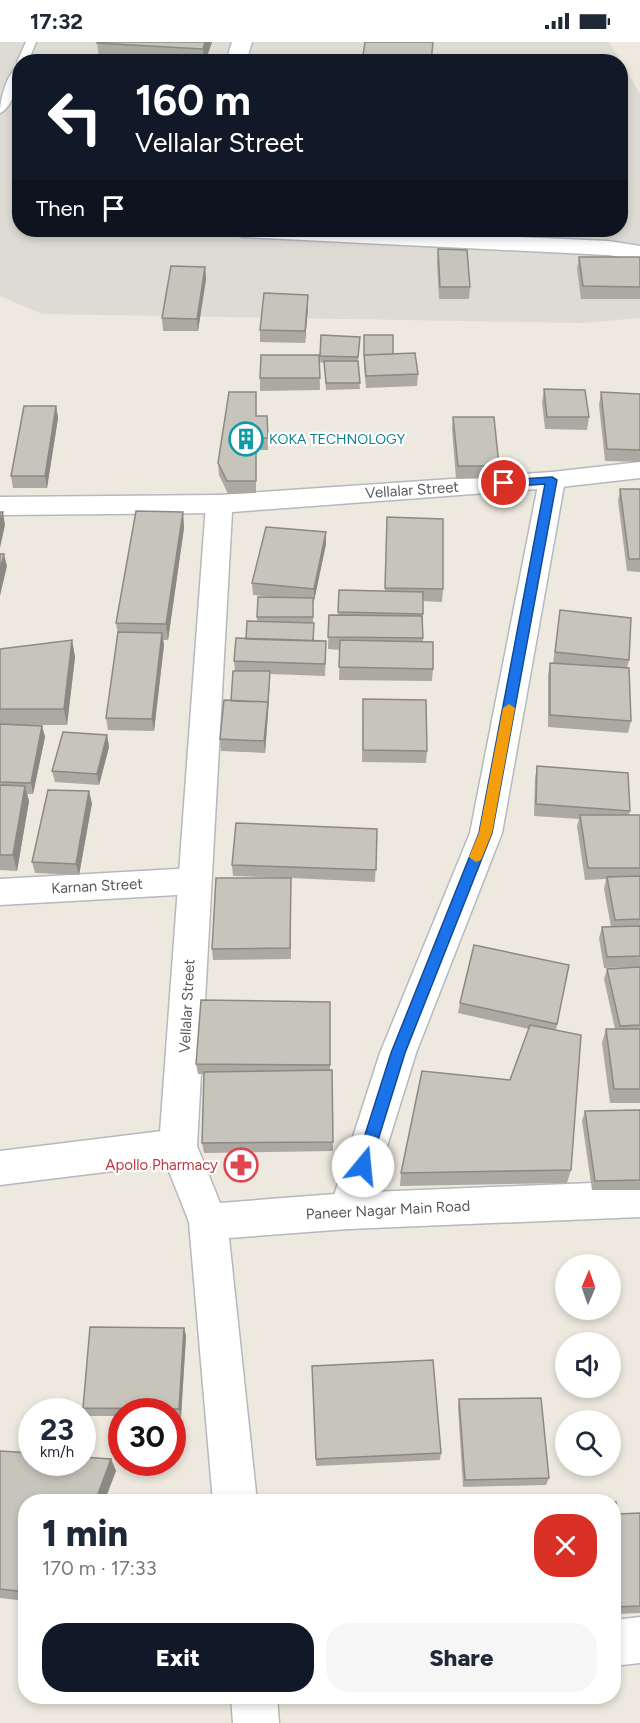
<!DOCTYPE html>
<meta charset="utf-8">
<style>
:root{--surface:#fff;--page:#f6f6f7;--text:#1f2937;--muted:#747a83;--accent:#111827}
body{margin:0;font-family:Figtree,sans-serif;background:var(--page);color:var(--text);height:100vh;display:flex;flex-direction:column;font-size:22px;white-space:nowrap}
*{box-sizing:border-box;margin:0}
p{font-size:20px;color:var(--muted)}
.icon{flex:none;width:33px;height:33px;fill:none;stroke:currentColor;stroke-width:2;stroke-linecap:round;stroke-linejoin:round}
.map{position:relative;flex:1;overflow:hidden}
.drawer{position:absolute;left:18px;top:1452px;width:603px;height:210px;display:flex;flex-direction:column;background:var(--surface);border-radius:24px;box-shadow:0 3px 9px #0003}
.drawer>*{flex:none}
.hud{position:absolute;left:12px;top:12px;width:616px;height:183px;border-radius:24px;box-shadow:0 3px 9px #0003;background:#111827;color:#fff;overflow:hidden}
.needle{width:39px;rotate:2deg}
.buttons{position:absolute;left:555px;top:1212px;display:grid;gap:12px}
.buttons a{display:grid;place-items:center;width:66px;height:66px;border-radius:50%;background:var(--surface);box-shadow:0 3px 9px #0003;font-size:30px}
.speed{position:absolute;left:18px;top:1356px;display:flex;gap:12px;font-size:30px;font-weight:700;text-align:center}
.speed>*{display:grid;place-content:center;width:78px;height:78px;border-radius:50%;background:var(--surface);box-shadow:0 3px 9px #0003;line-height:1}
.speed small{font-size:15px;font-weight:400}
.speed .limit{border:9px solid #d22;background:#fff;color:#111}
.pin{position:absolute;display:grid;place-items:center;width:51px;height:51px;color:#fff;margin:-26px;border:3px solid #fff;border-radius:50%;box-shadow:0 2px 6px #0007}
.me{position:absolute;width:66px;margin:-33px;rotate:17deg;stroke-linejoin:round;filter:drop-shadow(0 0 4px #0008)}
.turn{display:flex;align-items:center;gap:21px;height:126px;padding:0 24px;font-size:27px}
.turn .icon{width:78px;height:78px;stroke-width:2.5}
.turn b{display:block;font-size:42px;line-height:51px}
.then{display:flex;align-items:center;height:57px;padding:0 24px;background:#0003;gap:12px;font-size:22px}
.round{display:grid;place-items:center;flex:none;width:63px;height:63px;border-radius:24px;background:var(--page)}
.headline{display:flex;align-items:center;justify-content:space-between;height:102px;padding:0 24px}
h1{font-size:36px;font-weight:800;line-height:45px}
.action{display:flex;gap:12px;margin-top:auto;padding:12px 24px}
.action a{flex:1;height:69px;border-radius:24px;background:var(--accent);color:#fff;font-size:24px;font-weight:800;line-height:69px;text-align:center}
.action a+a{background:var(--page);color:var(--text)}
.status{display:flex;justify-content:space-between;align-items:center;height:42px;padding:0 30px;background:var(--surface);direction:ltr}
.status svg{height:16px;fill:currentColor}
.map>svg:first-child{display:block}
</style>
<div class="status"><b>17:32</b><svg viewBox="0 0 49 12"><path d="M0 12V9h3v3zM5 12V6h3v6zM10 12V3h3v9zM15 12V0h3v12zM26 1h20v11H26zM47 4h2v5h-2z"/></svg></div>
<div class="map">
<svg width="640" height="1681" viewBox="0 0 640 1681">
<rect width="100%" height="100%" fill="#ede9df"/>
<path fill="#dddbd4" d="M0,0H609L621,20H20V188H621V20L640,52V276L582,281L42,272L0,254Z"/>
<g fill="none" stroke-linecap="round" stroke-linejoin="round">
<defs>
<path id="service" d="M26,0H36L28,20H20L18,22L17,20Z
M20,23C20,36 13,66 0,71C0,58 7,29 20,23Z"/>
<path id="minor" d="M232,0H252L246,20H226Z
M233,188H370L608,199L640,204V218L608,213L244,195L236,193Z
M552,430L561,432L565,438L502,791L416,1011L367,1169L362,1182L348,1187L334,1182L329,1169L380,1011L470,791L539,438L543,432Z
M219,453L228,456L232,462L228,468L219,471L0,473V455Z
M194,826L206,830L210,839L206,848L194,852L0,863V837Z
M178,1087L191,1092L197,1104L191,1116L178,1121L0,1143V1109Z
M640,1575V1621L614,1624V1578Z"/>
<path id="tertiary" d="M640,420V436L552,446L232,470L197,1104L220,1161L348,1151L640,1139V1175L348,1187L229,1196L257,1460H213L189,1180L159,1104L206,462L210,456L219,453L552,430Z
M231,1654H277L279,1681H233Z"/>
</defs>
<use href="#service" stroke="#b5b8bd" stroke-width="3"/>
<use href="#minor" stroke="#b5b8bd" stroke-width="3"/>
<use href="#tertiary" stroke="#b5b8bd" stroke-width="3"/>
<use href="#service" fill="#fff" fill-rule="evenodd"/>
<use href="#minor" fill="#fff" fill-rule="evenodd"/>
<use href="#tertiary" fill="#fff" fill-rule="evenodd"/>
</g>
<path fill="#aba9a2" d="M212,0L205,20H155L99,16L97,1Z
M525,188H608L607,193L525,189Z
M438,207L470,245L469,257H439L437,220Z
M579,215H640V257H581L577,227Z
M205,225L206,237L198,289H163L162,276Z
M308,265L305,301L260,300V288Z
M321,293L360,295L358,320L360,347L326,348L324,321L320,320Z
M364,293L393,312L418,332L417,344L366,346L364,325Z
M319,313L320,348L260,349V336Z
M544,347L589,375L587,388L545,387L542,360Z
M601,350L640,352V420L605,419L599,363Z
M56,364L58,376L47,446H13L11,434Z
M256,374H267L268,408H256V451L228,452L219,433L218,421Z
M453,375L499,424L497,436L456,437L452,387Z
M620,447H640V530L627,529L618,459Z
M183,470L184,486L168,598H163L164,603L154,689L108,688L106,676L118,593L116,581Z
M387,475L443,547L442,560L423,559V600L433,627L432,639L339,638L340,608L328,607L329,573H338L339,548L385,549Z
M326,502L314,559H313V581L314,599H326L325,634L270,632L268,672L265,711L221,709L220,697L231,659L235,629L234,619L246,597L257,580V575L279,556L253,553L252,541Z
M560,568L629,618L627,626L631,679L628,691L548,685V633L550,621H553Z
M72,598L75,615L67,683H24L42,684L45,695L33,752H27L29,759L17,829L0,828V607Z
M363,657L427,709L426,721L362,720Z
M107,693L109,705L99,743L55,740L52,729Z
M537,724L630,769L629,773H640V1061H610L602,1001L606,987H615L604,937L607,927L630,925L604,926L599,896L602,885H611L604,847L606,837L585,838L577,784L579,777L534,774L535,736Z
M92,761L79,833L35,831L32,820Z
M377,787L375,840L291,836V917L213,918L212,907L286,836L233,834L232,823Z
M569,923L556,988L571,1128L567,1141L400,1144L401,1131L510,1038L529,987L458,971L460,961Z
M330,960V1028H332L333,1109L204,1111L202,1101L204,1032H198L196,1022Z
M640,1068V1148H592L582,1079L585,1069Z
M184,1286L186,1294L181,1375H172V1370H122V1374H85L83,1366Z
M312,1324L441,1411L440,1418L316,1424Z
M459,1357L549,1436L546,1443L463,1445L458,1365Z
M0,1409L111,1417L116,1429L104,1460H26V1559L0,1556Z
M614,1460L618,1472L640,1471V1571L614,1572Z"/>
<path fill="#8b8984" d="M205,0H212L205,20H204L203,7Z
M205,225L206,237L198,289L197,277Z
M308,253V265L305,301V289Z
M56,364L58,376L47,446L45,434Z
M3,470L5,483L0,506V482Z
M183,470L184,486L168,598L166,582Z
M326,490V502L314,559V547Z
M4,512L7,524L0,554V529Z
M162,591L164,603L154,689L152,677Z
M72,598L75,615L67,683L64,667Z
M270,629L268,672L265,711L264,699Z
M42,684L45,695L33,752L31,741Z
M107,693L109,705L99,743L97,732Z
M25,744L29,759L17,829L13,813Z
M89,749L92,761L79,833L76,822Z
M184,1286L186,1294L181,1375L179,1367Z
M111,1417L116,1429L104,1460H95Z"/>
<path fill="#c7c4bc" stroke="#8b8984" stroke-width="1.5" d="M98,0H205L203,7L97,1Z
M365,0H433L431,20H362Z
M438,207L467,208L470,245H440Z
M579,215H640V245L583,244Z
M171,224L205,225L197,277L162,276Z
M264,251L308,253L305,289L260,288Z
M321,293L360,295L358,315L320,314Z
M364,293H393V312L364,313Z
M415,311L418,332L366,334L364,313Z
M261,313H319L320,336H260Z
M324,319H358L360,341H326Z
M544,347L585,348L589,375H547Z
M229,350H256V374H267L268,396H256V439H227L218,421Z
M601,350L640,352V408L607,407Z
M24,364H56L45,434H11Z
M453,375H494L499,424H458Z
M620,447H640V517H629Z
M136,469L183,470L166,582L116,581Z
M0,470H3L0,482Z
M387,475L443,477V547L385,546Z
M266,485L326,490L314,547L252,541Z
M0,512H4L0,529Z
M339,548L423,550V572L338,570Z
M258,555L313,556V575H257Z
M560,568L631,576L629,618L555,610Z
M329,573L422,574L423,596L328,595Z
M247,579L314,581L313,599L246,597Z
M118,590L162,591L152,677L106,676Z
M236,596L326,599L325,622L234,619Z
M72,598L64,667H0V607Z
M340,598L433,600V627L339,625Z
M550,621L629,626L631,679L550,673Z
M233,629H270L268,660L231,659Z
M363,657L426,658L427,709L363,708Z
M224,658L268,660L264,699L220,697Z
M0,682L42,684L31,741L0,740Z
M63,690L107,693L97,732L52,729Z
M537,724L628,731L630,769L536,762Z
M0,743L25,744L13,813H0Z
M48,748L89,749L76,822L32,820Z
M580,773H640V826H588Z
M236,781L377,787L376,828L232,823Z
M640,834V877L615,878L607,835Z
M216,836H291L290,906L212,907Z
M640,884V914L607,915L602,885Z
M474,903L569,923L557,982L460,961Z
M640,925V983L620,984L607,927Z
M201,958L330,960V1023L196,1022Z
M530,983L581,993L571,1128L401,1131L422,1029L510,1038Z
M606,987H640V1047H614Z
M332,1028L333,1100L202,1101L204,1030Z
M640,1068V1138L595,1139L585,1069Z
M90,1285L184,1286L179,1367L83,1366Z
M433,1318L441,1411L316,1417L312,1324Z
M541,1356L549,1436L465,1438L459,1357Z
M0,1409L32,1411V1420H82V1415L111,1417L95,1460H26V1550L0,1547Z
M614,1460H616L618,1472L640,1471V1564L614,1565Z"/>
<path fill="#1a73e8" stroke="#114b97" stroke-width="1.5" d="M552,435L557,438L492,791L405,1011L370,1124L368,1129L363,1131L357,1129L355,1124L391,1011L479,791L545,442L504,445L499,441L504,438Z"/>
<path fill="#f59e0b" d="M509,662L515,666L492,791L481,818L476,820L469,815L479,791L503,666Z"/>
<defs>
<symbol id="building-ring" viewBox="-11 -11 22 22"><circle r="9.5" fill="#fff" stroke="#0f9aa8" stroke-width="1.5"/><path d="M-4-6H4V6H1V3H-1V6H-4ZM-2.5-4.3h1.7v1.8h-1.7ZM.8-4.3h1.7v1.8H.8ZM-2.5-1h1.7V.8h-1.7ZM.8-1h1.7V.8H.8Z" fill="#0f9aa8"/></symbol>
<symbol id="pharmacy-ring" viewBox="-11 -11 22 22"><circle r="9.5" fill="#fff" stroke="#e0444e" stroke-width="1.5"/><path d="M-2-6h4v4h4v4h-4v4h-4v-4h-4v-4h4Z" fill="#e0444e"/></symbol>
</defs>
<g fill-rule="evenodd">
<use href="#building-ring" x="227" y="378" width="38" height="38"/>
<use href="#pharmacy-ring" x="222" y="1104" width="38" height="38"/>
</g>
<g text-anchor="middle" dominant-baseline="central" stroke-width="4.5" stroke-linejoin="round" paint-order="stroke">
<g font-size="14" fill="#0d838f" stroke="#fff" text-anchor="start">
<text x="269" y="397">KOKA TECHNOLOGY</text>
</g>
<g font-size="15" fill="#585c61" stroke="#fff">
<text transform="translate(412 448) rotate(-4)">Vellalar Street</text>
<text transform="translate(97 844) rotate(-3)">Karnan Street</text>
<text transform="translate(187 964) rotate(-87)">Vellalar Street</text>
<text transform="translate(388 1168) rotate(-3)">Paneer Nagar Main Road</text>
</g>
<g font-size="15" fill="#be3a42" stroke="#fff" text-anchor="end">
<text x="218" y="1123">Apollo Pharmacy</text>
</g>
</g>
</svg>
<div class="buttons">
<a><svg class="needle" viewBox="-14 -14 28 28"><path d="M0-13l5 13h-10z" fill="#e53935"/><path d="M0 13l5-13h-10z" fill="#747a83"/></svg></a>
<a><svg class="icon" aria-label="sound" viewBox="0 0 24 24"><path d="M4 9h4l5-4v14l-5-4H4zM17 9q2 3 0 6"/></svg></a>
<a><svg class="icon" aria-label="search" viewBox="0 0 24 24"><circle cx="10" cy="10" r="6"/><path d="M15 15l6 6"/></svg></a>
</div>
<div class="speed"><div>23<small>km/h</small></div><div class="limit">30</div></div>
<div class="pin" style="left:504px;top:441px;background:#d93025"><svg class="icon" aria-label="arrive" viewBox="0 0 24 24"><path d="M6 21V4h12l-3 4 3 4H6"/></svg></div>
<svg class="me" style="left:363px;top:1124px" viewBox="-20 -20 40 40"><circle r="19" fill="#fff"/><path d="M0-13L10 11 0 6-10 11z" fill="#1a73e8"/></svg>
<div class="hud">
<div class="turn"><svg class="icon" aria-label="left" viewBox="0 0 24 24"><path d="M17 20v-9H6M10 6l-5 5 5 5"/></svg><div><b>160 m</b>Vellalar Street</div></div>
<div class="then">Then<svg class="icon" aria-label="arrive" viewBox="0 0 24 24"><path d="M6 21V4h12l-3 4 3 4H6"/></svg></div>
</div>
<section class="drawer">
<div class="headline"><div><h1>1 min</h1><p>170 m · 17:33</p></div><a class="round" style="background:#d93025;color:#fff"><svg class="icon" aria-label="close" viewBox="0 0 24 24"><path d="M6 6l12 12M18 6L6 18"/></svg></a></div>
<div class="action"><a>Exit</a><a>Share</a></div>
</section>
</div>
